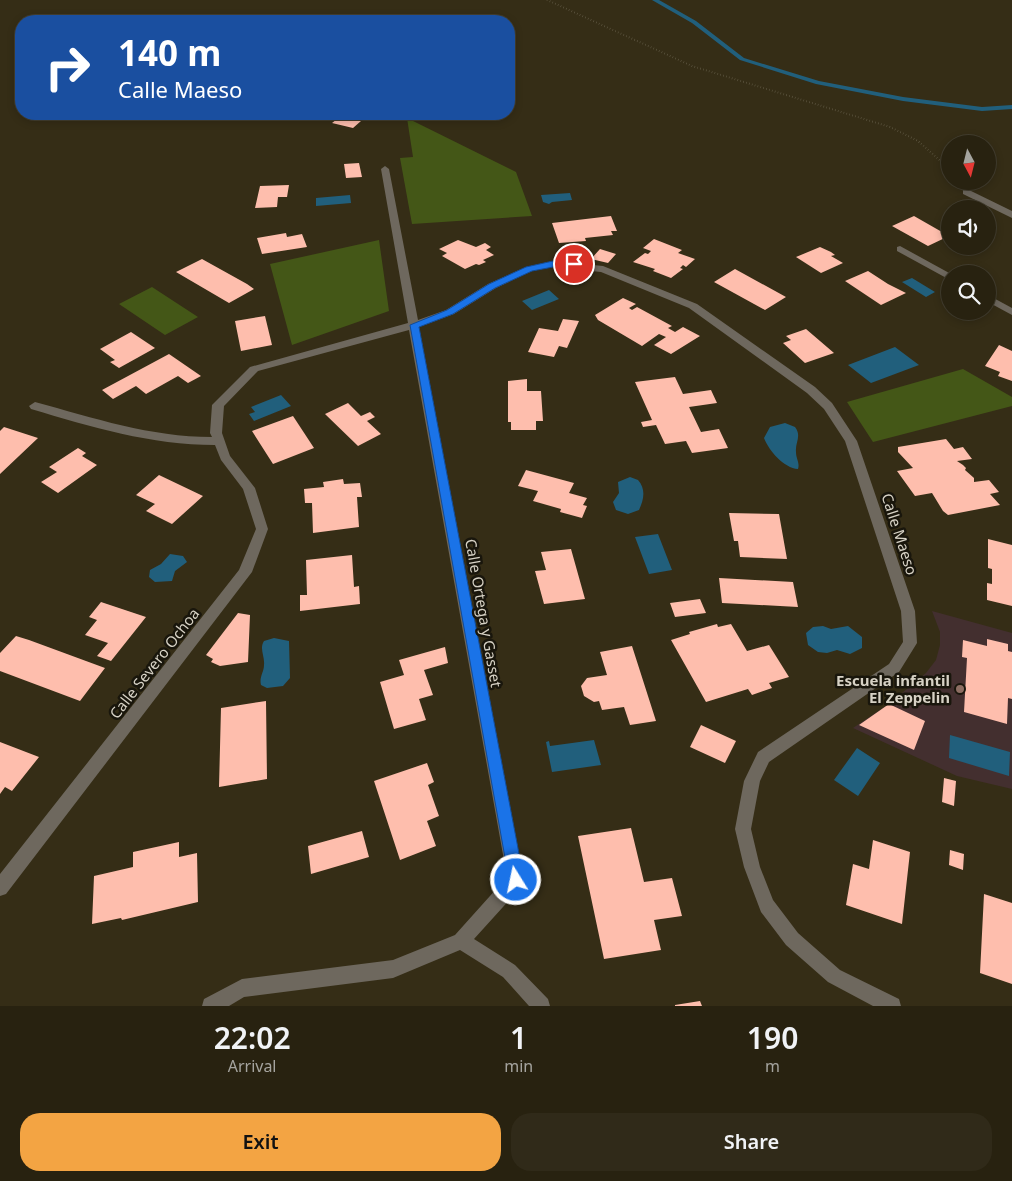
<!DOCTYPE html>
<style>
:root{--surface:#282210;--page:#302a19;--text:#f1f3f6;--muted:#a5a49f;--line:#443f30;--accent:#f3a443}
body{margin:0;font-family:"Noto Sans",sans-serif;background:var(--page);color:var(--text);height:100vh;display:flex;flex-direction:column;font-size:19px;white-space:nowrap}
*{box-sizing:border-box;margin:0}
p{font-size:16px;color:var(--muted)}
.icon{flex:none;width:28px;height:28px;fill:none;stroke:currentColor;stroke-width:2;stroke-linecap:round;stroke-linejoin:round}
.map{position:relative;height:1006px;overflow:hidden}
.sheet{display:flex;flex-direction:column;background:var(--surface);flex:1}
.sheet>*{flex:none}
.guide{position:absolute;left:15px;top:15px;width:500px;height:105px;border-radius:20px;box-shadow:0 2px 8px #0003,0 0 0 1px var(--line);background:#1a4fa0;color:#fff;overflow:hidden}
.needle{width:32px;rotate:173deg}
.controls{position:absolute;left:941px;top:135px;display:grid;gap:10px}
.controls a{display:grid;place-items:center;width:55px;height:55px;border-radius:50%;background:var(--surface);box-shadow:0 2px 8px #0003,0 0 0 1px var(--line);font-size:25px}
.pin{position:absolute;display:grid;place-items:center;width:42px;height:42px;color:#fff;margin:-21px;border:2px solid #fff;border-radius:50%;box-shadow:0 1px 5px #0007}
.me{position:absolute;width:55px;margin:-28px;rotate:350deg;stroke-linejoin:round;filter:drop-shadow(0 0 4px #0008)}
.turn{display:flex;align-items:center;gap:18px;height:105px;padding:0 20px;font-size:22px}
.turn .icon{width:65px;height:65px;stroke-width:2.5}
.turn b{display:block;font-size:35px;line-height:42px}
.eta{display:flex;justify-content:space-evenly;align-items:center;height:85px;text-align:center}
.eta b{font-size:30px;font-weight:600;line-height:35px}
.button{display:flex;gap:10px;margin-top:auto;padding:10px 20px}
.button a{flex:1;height:58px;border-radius:20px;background:var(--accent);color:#111;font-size:20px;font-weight:600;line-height:58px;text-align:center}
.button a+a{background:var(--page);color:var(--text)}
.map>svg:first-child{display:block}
</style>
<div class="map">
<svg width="1012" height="1006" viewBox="0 0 1012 1006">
<rect width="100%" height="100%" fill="#352d16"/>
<path fill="#432f2f" d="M932,611L1012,633V789L957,776L853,728L889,704L926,673L936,660L940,645V632Z"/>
<path fill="#445717" d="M407,118L516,172L532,216L412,224L400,158L413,157Z
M379,240L389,311L292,345L270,264Z
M152,287L198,317L165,335L119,304Z
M963,369L1012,397V406L873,442L847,402Z"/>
<path fill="#215f7c" d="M570,193L572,200L552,202L549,204L543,202L541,195Z
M350,195L351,203L316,206V198Z
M912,278L935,292L926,297L902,282Z
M549,290L559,299L532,310L522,301Z
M895,347L919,365L871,383L848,365Z
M281,395L291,406L254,421L249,414L255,412L251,407Z
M785,423L795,427C802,436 795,442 796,452C796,459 800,463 798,469C784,468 769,451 764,438L770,427Z
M630,477L638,480C646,489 644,499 639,510L628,514L616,510L613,502L619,493L618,482Z
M658,534L672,570L649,574L635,537Z
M170,554L183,556L187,562L175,571L172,581L155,582L149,577L150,570L161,564Z
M823,626L831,629L848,626L862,637V648L850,654L837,650L827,653L818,652L808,645L806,633L813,627Z
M274,638L289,641L290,678L283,686L267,688L261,685C259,677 264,672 264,665C265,656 259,649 264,641Z
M950,735L1010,752L1009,776L949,758Z
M594,740L601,765L552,772L546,742L549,741L550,746Z
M857,748L880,763L858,796L834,780Z"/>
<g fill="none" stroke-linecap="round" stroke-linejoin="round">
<path fill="#215f7c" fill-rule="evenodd" d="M652,0H659L696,21L744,58L819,81L903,97L982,107L1012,105V109L982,111L903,101L816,84L740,60L692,23Z"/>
</g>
<path fill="#febead" d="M339,114H369L353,128L332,123L341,116L337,115Z
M359,163L362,177L346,178L344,164Z
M289,185L287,197H278L277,207L255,208L260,186Z
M611,216L617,231H611L613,235L585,238L586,241L559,243L552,223Z
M914,216L949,236L928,246L892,226Z
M286,233L287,237L302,234L307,247L262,254L257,238Z
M654,239L682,250L678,253L695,259L686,267L683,265L680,268L683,269L671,278L653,271L655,269L633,262L645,253L648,254L651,251L643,248Z
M458,240L476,247L485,243L491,247L486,250L494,255L483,260L486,262L479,265L476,264L465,269L442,256L447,253L439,249Z
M820,247L831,252L835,255L831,256L843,263L821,273L796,257Z
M600,249L616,254L608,263L591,259Z
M202,259L247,284L254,289L229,303L176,272Z
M735,269L786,297L765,310L714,282Z
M868,271L888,284L906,293L881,305L845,281Z
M623,298L636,304L629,308L632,310L637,307L672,326L668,328L675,332L683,327L700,336L671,354L654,345L666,337L659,334L642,346L598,320L595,315Z
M265,316L272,345L241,351L235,321Z
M563,319L579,321L567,348L559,346L554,357L528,352L539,328L558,331Z
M806,329L834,353L805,363L783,343L791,340L786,336Z
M131,332L155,348L119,368L110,362L115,360L100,349Z
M999,345L1012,351V381L998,376L1000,372L985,366Z
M169,354L201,376L188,383L178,376L146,394L136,386L113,399L102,390Z
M675,377L683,394L711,390L717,403L689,407L701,432L719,429L728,448L692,453L686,441L665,444L656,425L643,427L641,422L652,420L635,382Z
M527,379V391H541L543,421H536V430H511V422H508V381Z
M348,403L361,416L370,412L375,417L367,421L381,434L358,446L325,414Z
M293,416L314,448L273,464L252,431Z
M4,427L38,438L0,474V431Z
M946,439L954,449L963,447L972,459L957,461L963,465L966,468L965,470L974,478V482L989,480L999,492L990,494L1000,505L948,515L943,511L932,493L915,496L897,471L913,468L898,452V447Z
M78,448L86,453L82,456L97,465L58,493L41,482L57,472L49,467Z
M526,470L574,483L569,493L587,498L583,505L587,506L582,518L560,512L561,509L533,501L538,491L518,486Z
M159,475L203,496L172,524L146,511L155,504L136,495Z
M343,479L344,484L360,483L362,497H357L359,527L313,533L312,503H305L304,489L324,487L323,482Z
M729,513L779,514L787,559L740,557L738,541H734Z
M988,539L1012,545V606L987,600V583L992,584V569L988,568Z
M571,549L585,599L544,604L535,571L546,570L541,552Z
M352,555L354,587L359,586L360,604L300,611V595H307L306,560Z
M719,578L793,582L798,607L722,603Z
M700,599L706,613L675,617L670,603Z
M101,602L146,617L111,661L97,656L108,643L85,635L97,620L89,617Z
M238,613L250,615L248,662L220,666L211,662L213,659L206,655Z
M717,624L718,627L731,624L747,651L769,645L789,677L769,683L772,688L752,695L748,689L706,702L671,640L690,634L689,632Z
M16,636L29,640L105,668L80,701L0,671V653Z
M987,639L1008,644V651L1012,652V699L1008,698L1007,724L964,712L967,658L962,657L963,640L987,646Z
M632,646L656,721L630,725L624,707L602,710L599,701L594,702L584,696L581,686L587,678L607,675L600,652Z
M445,647L448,663L424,670L433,695L419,699L426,720L394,729L380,682L404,675L399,660Z
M266,701L267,779L219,787L221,708Z
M889,704L925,721L914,750L859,725Z
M701,725L736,741L725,763L690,747Z
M0,742L39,757L12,791L5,787L0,794Z
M427,763L434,782L428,785L439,816L427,821L436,846L400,860L374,781Z
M944,778L956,781L954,806L942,802Z
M631,828L644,882L672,878L682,916L654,920L661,950L604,959L578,836Z
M362,831L369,857L311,874L308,846Z
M873,840L910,852L902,924L846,905L853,864L869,869Z
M179,842V857L197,853L198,902L122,920L121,918L92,924L94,876L133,867V852Z
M950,850L964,854L963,870L949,865Z
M984,894L1012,903V984L980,973Z
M700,1001L702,1006H675V1005Z"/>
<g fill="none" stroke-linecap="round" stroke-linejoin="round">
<path stroke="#6a634f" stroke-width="2" stroke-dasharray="0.5 2.5" stroke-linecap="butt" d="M547,0L692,66L890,127L918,141L945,165"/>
<path stroke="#6a634f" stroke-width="2.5" stroke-dasharray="1 3" stroke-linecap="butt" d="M944,164L950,171"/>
<path fill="#6e685e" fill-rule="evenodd" d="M385,166L389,169L418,320L446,310L488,284L526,267L553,261L603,266L697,304L815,387L832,403L857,441L915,611L917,643L899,672L769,762L760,781L751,829L760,867L773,900L798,933L840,970L899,999L901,1006H873L828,982L786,945L761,912L744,867L735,829L744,781L758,752L889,664L903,642L901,611L845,441L824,409L807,393L689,308L601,272L553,267L532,271L496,288L454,314L419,327L524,880L522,886L474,939L515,965L548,999L550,1006H529L503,977L460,950L393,978L244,997L229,1006H202L204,999L242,979L393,960L455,935L507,877L409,330L258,371L224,406L222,433L230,456L255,488L268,529L252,572L6,894L0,896V874L239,570L256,529L243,489L221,460L215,445C151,445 91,427 31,409L29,406L35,402C94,418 150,437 212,437L210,433L212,405L250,367L408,323L381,169Z
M963,190H969L1012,211V218L963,194Z
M900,246L951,274L950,280L897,251V247Z
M988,295L1012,308V315L988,302Z"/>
</g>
<path fill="#1a73e8" stroke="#114b97" d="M553,261L574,262L579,264L574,267H553L532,271L495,288L453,314L419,327L524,880L522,885L516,888L511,885L509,880L410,325L447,310L489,284L526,267Z"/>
<circle fill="#8d6e63" stroke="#19160c" stroke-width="2" cx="960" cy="689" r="5"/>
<g text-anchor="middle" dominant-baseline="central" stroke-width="5" stroke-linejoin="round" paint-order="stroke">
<g font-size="15" fill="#d7d2c5" stroke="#19160c">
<text transform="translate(900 534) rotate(72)">Calle Maeso</text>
<text transform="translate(484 613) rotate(80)">Calle Ortega y Gasset</text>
<text transform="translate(154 663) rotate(-52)">Calle Severo Ochoa</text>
</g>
<g font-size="15" font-weight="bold" fill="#d7d2c5" stroke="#19160c" text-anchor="end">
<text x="950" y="680">Escuela infantil<tspan x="950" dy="17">El Zeppelin</tspan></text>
</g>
</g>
</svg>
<div class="controls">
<a><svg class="needle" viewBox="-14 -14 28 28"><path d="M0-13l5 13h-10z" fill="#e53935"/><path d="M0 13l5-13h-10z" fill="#a5a49f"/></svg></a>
<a><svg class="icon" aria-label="sound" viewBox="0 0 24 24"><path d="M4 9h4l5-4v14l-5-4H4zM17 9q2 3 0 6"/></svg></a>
<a><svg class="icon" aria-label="search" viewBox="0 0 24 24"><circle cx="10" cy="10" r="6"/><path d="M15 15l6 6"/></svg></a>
</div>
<div class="pin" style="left:574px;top:264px;background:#d93025"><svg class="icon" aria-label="arrive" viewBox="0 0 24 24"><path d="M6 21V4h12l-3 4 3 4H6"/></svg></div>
<svg class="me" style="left:516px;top:880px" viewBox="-20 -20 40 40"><circle r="17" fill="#1a73e8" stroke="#fff" stroke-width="3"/><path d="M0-11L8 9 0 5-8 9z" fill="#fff"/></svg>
<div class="guide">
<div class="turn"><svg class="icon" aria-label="right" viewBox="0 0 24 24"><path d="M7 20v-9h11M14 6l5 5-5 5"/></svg><div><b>140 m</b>Calle Maeso</div></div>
</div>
</div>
<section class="sheet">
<div class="eta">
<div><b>22:02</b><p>Arrival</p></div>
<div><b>1</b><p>min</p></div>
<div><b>190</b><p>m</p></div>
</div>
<div class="button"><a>Exit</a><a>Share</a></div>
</section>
